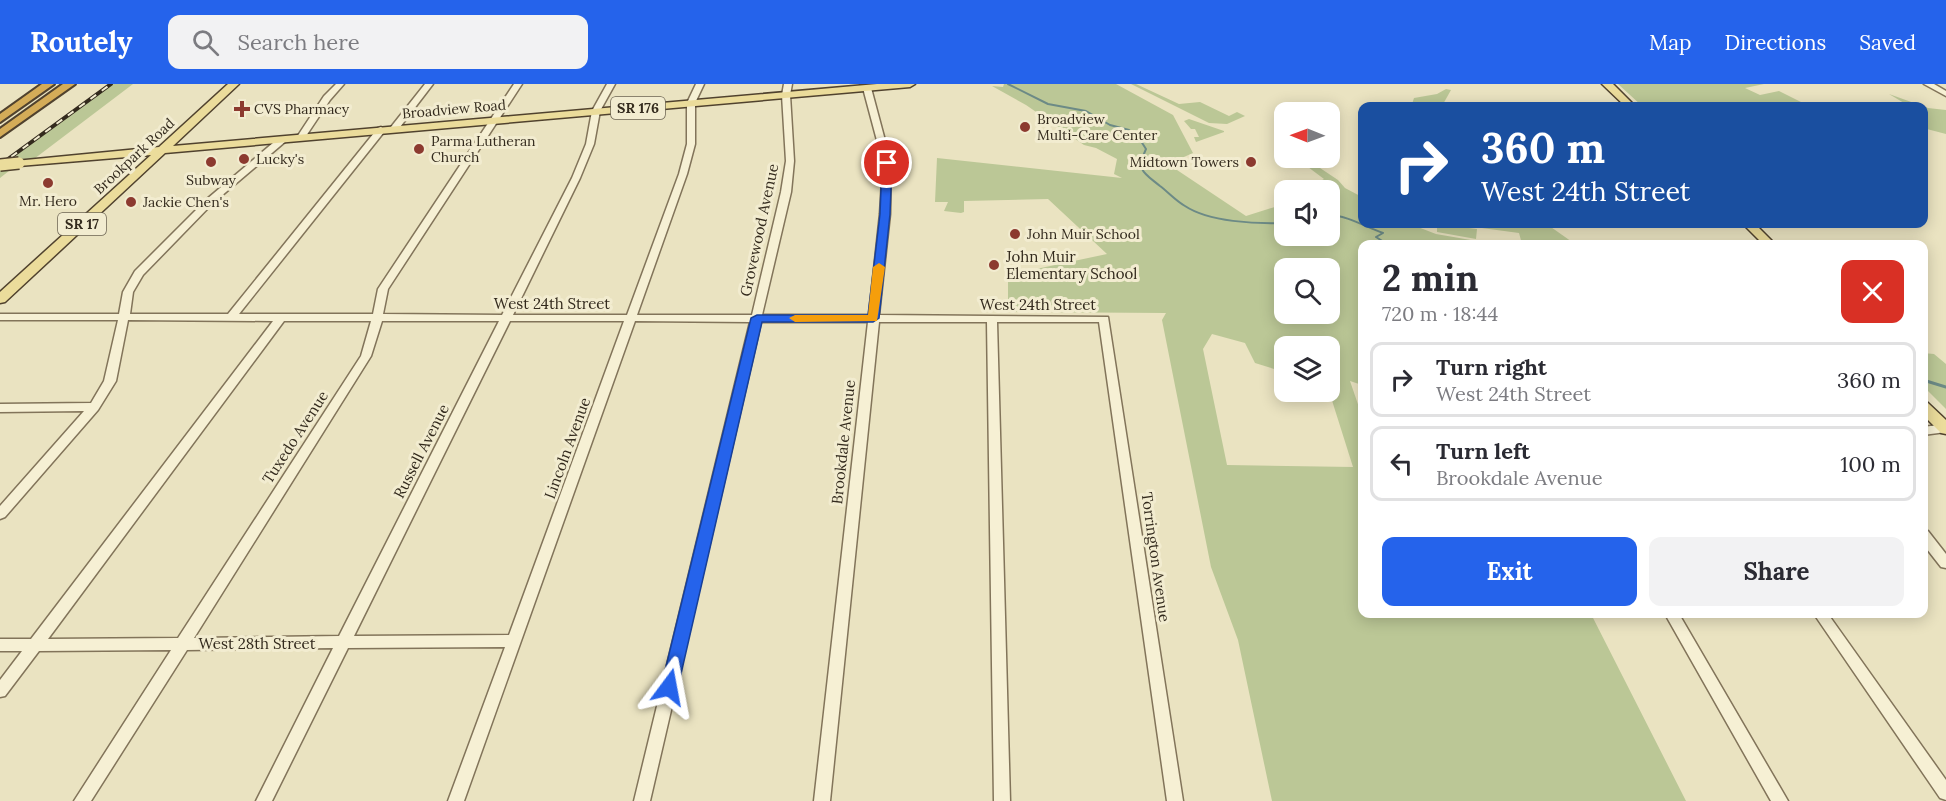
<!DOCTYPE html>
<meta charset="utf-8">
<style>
:root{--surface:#fff;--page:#f2f2f3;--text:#2b2b33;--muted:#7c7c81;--line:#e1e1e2;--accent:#2563eb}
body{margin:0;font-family:Lora,serif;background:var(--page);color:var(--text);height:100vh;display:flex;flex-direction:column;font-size:22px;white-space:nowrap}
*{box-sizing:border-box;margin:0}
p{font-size:20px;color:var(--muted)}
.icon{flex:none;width:33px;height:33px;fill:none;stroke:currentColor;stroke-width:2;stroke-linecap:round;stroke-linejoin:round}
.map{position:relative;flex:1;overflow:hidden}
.side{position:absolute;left:1358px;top:156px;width:570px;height:378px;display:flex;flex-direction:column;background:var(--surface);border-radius:12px;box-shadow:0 3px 15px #0003}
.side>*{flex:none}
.hud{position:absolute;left:1358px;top:18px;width:570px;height:126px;border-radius:12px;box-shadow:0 3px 15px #0003;background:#1a4fa0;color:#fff;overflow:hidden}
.needle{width:39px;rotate:271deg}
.tools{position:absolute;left:1274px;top:18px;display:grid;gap:12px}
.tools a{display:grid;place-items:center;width:66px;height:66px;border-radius:12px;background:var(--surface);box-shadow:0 3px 15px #0003;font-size:30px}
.pin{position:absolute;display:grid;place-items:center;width:51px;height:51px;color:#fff;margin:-26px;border:3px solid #fff;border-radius:50%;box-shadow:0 2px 6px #0007}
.me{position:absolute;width:66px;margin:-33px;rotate:13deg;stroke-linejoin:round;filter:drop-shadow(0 0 4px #0008)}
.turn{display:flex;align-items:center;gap:21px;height:126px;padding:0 24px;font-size:27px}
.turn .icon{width:78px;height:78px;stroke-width:2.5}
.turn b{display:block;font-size:42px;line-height:51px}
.round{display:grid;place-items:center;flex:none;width:63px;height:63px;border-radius:12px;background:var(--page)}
.headline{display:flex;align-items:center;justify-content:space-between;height:102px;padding:0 24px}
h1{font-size:36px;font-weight:700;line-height:45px}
.primary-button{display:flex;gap:12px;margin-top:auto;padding:12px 24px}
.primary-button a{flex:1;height:69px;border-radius:12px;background:var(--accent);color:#fff;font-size:24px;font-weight:700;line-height:69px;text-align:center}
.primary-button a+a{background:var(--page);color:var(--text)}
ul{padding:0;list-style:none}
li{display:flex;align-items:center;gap:18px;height:75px;margin:0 12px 9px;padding:0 12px;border:3px solid var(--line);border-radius:12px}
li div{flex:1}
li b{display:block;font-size:22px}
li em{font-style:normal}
header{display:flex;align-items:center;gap:36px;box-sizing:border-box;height:84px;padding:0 30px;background:var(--accent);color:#fff}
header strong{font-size:28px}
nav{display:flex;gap:33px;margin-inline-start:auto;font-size:21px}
.search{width:420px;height:54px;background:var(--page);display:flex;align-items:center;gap:15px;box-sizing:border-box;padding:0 21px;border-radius:12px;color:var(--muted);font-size:22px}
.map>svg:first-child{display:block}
</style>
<header>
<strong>Routely</strong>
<div class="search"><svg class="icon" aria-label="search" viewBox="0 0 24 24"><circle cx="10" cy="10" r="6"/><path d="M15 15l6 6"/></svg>Search here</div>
<nav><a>Map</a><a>Directions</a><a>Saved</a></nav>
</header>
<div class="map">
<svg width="1946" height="717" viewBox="0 0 1946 717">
<rect width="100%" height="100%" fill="#eae3c1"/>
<path fill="#bbc796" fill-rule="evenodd" d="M111,0H133L30,78L19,79L0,94V81Z
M1004,0H1116L1173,31L1193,69L1168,80L1246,132L1284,120V152H1329V117L1335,113L1329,110V106H1323L1313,101L1324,95L1308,83L1314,80L1338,96L1345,104L1362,113V140H1410L1436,150L1494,160H1362V301L1350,297L1362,332V530H1591L1686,717H1272L1238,556L1211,483L1162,236L1166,229L1008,228V191L1107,170L1048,115L964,117V128L961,129L944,127L948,118H935L937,74L1122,94L1114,90L1117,75L1096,64L1084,61L1026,21L992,2L1003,3ZM1284,184H1329V230H1284ZM1212,250L1245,259L1255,279L1284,288V262H1329V307L1353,383L1227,381L1203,265Z
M1131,0H1136L1179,20L1200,18L1229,32L1237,28L1245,32L1227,40L1209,39Z
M1618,0H1764L1745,4L1760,11L1779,7L1809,22H1642Z
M1446,5L1451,6L1442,22L1412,20L1414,14L1437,10Z
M1889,10L1928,24L1946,26V50L1923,44V22H1909Z
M1189,35L1224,47V48L1196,58L1194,53H1199L1195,45H1191L1184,37Z
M1437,140L1477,145L1476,155L1437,148Z
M1452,140L1548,141L1575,160H1522L1519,149Z
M1923,269L1934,270L1946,280V325L1923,302Z"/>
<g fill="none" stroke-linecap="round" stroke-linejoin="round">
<path stroke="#6c8a86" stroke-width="2" d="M1008,0L1048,20L1086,27L1110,41L1129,46L1139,54L1146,65C1136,87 1143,88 1160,102C1168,108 1176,117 1185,122C1209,138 1256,140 1284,139
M1329,131C1346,131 1366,143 1383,149L1376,153L1387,160"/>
<path stroke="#6c8a86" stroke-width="3" d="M1923,296L1946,303"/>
<defs>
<path id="minor" d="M336,0H344L330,16L304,55H298L297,53L324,12Z
M425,0H433L397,47H391V43Z
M514,0H522L388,205L383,230L502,231L572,94L586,60L592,27L607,0H615L600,27L594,60L580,94L513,231H627L679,90L687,60V19L696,0H704L695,19V60L687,90L637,231H752L781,108L786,77L782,11L784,0H792L790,11L794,77L791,108L762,231H869L880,130L883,79L863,4L867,2L871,4L891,79L890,130L879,231L1108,233L1183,717H1167L1099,238H997L1010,717H994L987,238H879L830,717H814L868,238H761L650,717H634L750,238L635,237L464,717H448L505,563L348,564L272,717H256L333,564L187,566L91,717H74L171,566L39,567L5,612L0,613V596L22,567H0V555H31L273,237L128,236L116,297L98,326L5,433L0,435V422L84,327L0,328V320L91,319L104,297L118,236H0V230H119L123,208L135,187L207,115L280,53H286V57L213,119L143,191L133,208L130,230H228L378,44L381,43L385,46L384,48L239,230H373L378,205ZM284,237H371L361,272L178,554L48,555ZM382,237H499L339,552L194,554L371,272ZM510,237H624L509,551L354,552Z
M1924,0H1934L1946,7V12Z
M1946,340V348L1923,351V343Z
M1923,446L1928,447L1946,470V484L1941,483L1923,460Z
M1665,530H1679L1788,717H1771Z
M1814,530H1828L1946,696V716L1940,714Z"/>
<path id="major" d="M228,0H239L173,62L877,0H915L910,3L165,69L5,218L0,219V208L151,71L19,82L14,79L15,77L159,63Z
M1602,0H1613L1635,22H1625Z
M1743,140H1755L1775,160H1763Z
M1923,317L1928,319L1946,336V350L1941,349L1923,331Z"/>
<path id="highway" d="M42,0H54L0,38V30Z
M63,0H75L0,53V45Z"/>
</defs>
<use href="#minor" stroke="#82745a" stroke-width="3"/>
<use href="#major" stroke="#50422e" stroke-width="3"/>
<use href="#highway" stroke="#50422e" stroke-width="4"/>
<use href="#minor" fill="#f6f0d4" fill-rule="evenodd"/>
<use href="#major" fill="#ebdc9b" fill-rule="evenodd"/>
<use href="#highway" fill="#d4ac58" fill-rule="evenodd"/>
<defs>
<path id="rail" d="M0,81L111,0"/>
</defs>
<use href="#rail" stroke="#332a1d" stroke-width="4"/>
<use href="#rail" stroke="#f2ecd0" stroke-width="2" stroke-dasharray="7" stroke-linecap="butt"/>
<defs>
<path id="major-bridge" d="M0,81L19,79"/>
</defs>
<use href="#major-bridge" stroke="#50422e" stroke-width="14" stroke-linecap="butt"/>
<use href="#major-bridge" stroke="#ebdc9b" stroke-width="11"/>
</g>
<path fill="#2563eb" stroke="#184099" stroke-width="1.5" d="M887,76L892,79L890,130L879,234L873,238H762L678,603L675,609L669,611L663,609L661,603L751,234L757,231H868L880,130L882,79Z"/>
<path fill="#f59e0b" d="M879,179L885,183L877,237L795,238L789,234L795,231H868L873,183Z"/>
<g fill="#8c3a2f" stroke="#f2ecd0" stroke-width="2">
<path d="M239 16h6v6h6v6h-6v6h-6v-6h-6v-6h6z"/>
<circle cx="1025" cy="43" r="6"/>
<circle cx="419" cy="65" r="6"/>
<circle cx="244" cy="75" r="6"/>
<circle cx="211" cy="78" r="6"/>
<circle cx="1251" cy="78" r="6"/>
<circle cx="48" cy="99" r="6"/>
<circle cx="131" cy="118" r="6"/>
<circle cx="1015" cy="150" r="6"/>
<circle cx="994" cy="181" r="6"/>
</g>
<g text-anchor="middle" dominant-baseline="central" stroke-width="6" stroke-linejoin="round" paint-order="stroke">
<g fill="#f2ecd0" stroke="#6c6453" stroke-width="1.5">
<rect x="611" y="13" width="54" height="22" rx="4.5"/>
<rect x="58" y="129" width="48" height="22" rx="4.5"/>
</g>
<g font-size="14" font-weight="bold" fill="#332a1d">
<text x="638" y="24">SR 176</text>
<text x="82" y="140">SR 17</text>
</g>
<g font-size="14" fill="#332a1d" stroke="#f2ecd0" text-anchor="start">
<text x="254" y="25">CVS Pharmacy</text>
<text x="1037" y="35">Broadview<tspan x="1037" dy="16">Multi-Care Center</tspan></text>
<text x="431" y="57">Parma Lutheran<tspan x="431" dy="16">Church</tspan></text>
<text x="256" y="75">Lucky's</text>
<text x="1239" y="78" text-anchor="end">Midtown Towers</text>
<text x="211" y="96" text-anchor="middle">Subway</text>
<text x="48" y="117" text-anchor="middle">Mr. Hero</text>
<text x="143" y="118">Jackie Chen's</text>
<text x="1027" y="150">John Muir School</text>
</g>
<g font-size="14" fill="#332a1d" stroke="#f2ecd0">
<text transform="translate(454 25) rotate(-5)">Broadview Road</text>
<text transform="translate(134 72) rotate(-43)">Brookpark Road</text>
</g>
<g font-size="15" fill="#332a1d" stroke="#f2ecd0">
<text transform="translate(759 146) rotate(-78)">Grovewood Avenue</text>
<text x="552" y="219">West 24th Street</text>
<text x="1038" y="220">West 24th Street</text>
<text transform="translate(295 353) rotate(-57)">Tuxedo Avenue</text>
<text transform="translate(843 358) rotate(-84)">Brookdale Avenue</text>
<text transform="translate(567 364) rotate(-70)">Lincoln Avenue</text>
<text transform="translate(421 367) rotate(-63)">Russell Avenue</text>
<text transform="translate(1156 473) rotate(82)">Torrington Avenue</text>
<text x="257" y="559">West 28th Street</text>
</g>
<g font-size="15" fill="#332a1d" stroke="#f2ecd0" text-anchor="start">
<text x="1006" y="172">John Muir<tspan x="1006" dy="17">Elementary School</tspan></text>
</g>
</g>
</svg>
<div class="tools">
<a><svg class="needle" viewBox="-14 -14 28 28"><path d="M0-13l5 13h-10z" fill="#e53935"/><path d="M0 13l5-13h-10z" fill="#7c7c81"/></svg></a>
<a><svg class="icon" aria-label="sound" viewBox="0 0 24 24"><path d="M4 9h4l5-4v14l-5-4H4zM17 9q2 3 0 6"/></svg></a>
<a><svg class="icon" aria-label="search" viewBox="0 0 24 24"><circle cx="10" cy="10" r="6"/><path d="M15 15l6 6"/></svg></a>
<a><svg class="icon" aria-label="layers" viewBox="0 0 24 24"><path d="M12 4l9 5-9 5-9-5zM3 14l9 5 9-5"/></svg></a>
</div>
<div class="pin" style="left:887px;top:79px;background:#d93025"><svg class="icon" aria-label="arrive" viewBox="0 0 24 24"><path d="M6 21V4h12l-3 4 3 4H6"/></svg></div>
<svg class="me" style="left:669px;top:603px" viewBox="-20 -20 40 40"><path d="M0-17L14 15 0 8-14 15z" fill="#2563eb" stroke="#fff" stroke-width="4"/></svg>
<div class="hud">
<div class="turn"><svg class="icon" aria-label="right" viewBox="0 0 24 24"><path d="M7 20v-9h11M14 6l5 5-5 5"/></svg><div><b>360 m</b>West 24th Street</div></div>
</div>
<section class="side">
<div class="headline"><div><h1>2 min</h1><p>720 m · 18:44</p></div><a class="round" style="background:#d93025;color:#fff"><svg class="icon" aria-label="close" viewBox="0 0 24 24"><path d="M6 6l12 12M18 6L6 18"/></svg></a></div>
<ul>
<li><svg class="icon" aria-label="right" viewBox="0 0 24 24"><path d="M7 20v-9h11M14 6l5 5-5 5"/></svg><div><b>Turn right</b><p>West 24th Street</p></div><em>360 m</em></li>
<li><svg class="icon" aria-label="left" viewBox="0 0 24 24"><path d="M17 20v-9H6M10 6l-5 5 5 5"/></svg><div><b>Turn left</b><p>Brookdale Avenue</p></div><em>100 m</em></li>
</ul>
<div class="primary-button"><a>Exit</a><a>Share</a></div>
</section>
</div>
